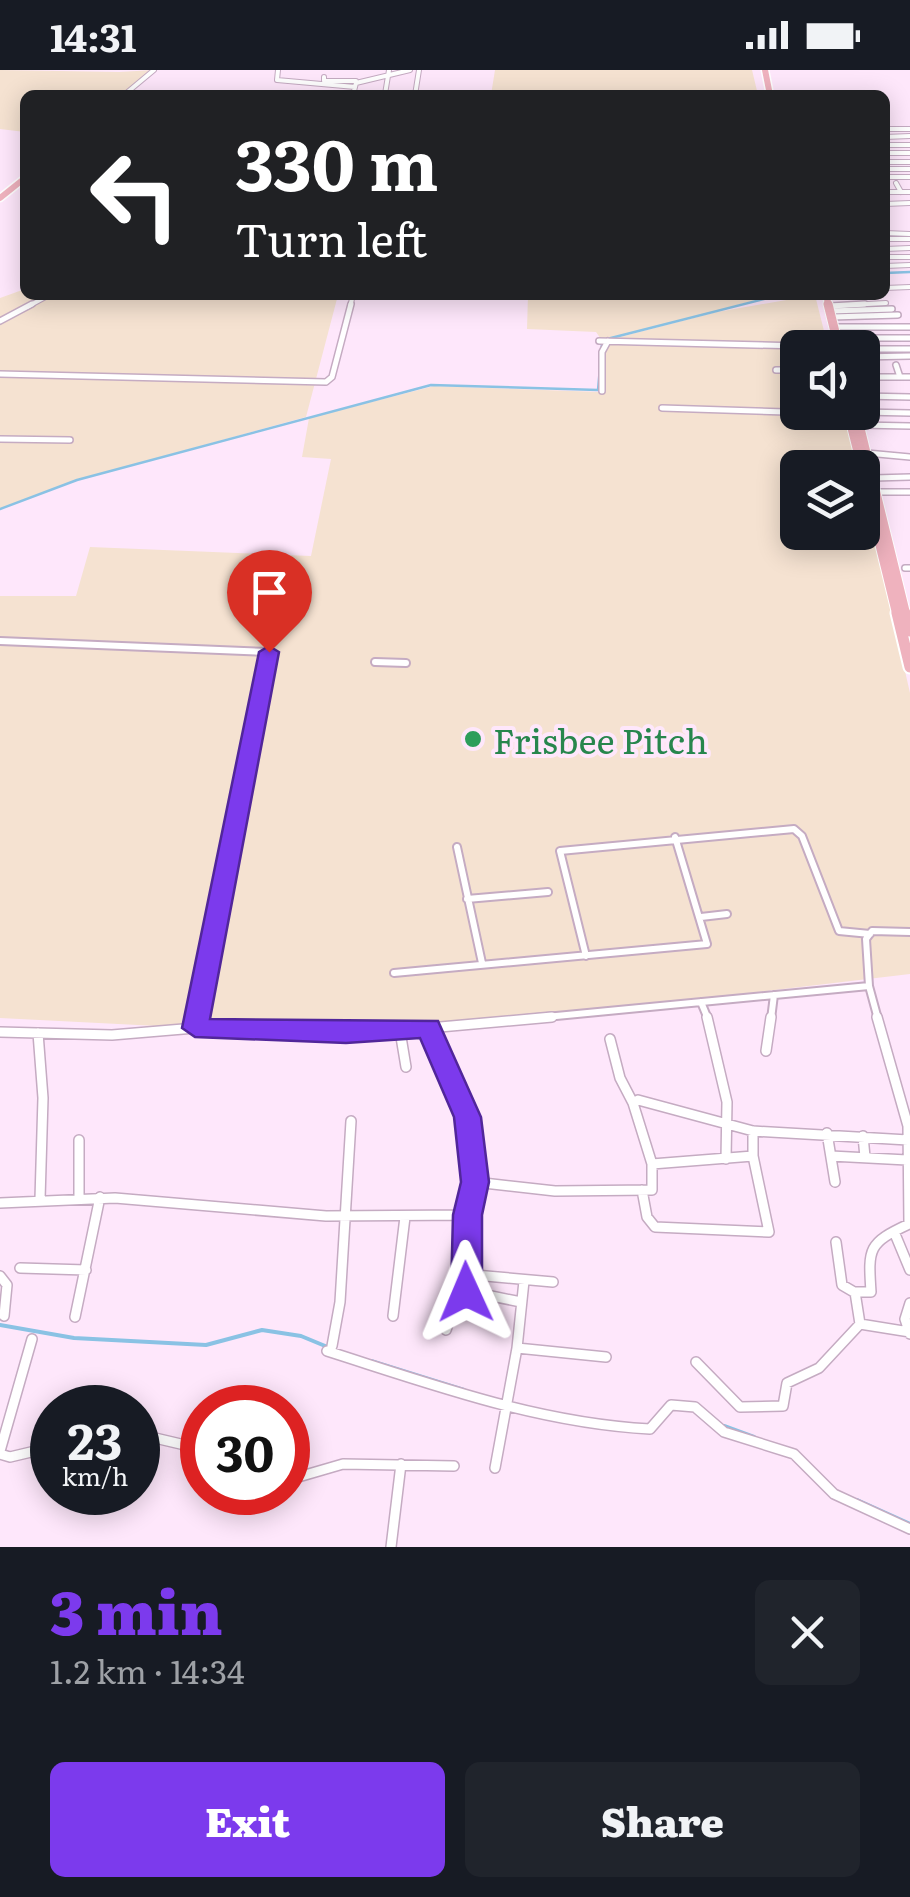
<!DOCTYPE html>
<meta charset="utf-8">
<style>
:root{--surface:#171b24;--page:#20242c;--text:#f1f3f6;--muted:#9ea1a6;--accent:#7c3aed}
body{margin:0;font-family:Literata,serif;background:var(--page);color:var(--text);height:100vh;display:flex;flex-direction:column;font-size:38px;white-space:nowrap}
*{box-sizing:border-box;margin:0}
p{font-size:32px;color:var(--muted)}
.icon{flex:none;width:55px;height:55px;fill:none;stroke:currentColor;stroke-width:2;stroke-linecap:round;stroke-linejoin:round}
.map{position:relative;height:1477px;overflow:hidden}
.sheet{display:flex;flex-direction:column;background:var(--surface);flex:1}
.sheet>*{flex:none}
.hud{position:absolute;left:20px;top:20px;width:870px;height:210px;border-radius:15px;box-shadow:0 5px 25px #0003;background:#202124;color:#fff;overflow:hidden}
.buttons{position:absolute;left:780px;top:260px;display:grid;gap:20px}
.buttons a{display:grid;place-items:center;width:100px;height:100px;border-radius:15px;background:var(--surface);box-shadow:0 5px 25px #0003;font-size:50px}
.speed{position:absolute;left:30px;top:1315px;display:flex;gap:20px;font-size:50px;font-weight:700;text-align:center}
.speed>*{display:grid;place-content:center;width:130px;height:130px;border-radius:50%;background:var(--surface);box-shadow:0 5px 25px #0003;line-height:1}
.speed small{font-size:25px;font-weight:400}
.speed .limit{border:15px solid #d22;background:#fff;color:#111}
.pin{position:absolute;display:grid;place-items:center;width:85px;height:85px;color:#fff;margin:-102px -42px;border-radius:50% 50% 50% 0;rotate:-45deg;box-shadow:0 0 10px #0007}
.pin .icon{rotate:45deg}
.me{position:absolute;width:110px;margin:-55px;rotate:359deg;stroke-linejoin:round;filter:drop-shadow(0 0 8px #0008)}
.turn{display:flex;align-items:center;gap:35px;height:210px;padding:0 50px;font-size:45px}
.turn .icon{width:130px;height:130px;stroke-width:2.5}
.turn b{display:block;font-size:70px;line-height:85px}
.round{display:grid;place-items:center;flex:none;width:105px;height:105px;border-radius:15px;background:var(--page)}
.summary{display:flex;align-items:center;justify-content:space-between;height:170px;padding:0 50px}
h1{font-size:60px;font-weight:800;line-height:75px;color:var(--accent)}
.button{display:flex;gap:20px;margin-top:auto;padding:20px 50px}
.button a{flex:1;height:115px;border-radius:15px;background:var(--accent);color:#fff;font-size:40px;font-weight:800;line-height:115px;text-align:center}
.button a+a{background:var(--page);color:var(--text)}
.status{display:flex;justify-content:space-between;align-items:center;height:70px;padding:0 50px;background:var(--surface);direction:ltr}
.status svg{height:28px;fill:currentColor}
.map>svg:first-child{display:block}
</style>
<div class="status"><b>14:31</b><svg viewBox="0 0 49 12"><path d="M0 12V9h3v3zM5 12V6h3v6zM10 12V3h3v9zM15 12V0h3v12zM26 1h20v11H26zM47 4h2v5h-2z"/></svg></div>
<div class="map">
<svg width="910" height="1477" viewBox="0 0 910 1477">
<rect width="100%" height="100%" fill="#fee7fb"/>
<path fill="#f5e2d1" d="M0,0L119,2L154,0L124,25H25V62L0,59Z
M495,0H752L758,25H491Z
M25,219V225H338L306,347L77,410L0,439V228Z
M528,225H774L604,271L717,242L815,225L828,277L798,278V342L845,343L858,397L798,398V462H862L863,417L910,623V904L374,967L0,948V526H76L90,477L311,486L331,389L302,387L309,348L434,316L601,322L603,272L596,262L527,259Z"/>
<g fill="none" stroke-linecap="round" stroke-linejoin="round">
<path stroke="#8ac2e4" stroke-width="2.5" d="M885,203L910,202
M607,269L780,225
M0,439L77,410L431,315L598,320L602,274"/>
<path stroke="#8ac2e4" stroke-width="4" d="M0,1255L74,1268L206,1275L262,1260L301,1266L330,1278
M371,1291L464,1320
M724,1356L754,1367
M857,1430L910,1454"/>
<defs>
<path id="minor-far3" d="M278,0L277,10L355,17
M324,7V11H356
M354,21L356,13L410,0
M354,24L415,25L419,0
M385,24L389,0
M124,25L154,0
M885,59H910
M885,67L910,66
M885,75H910
M885,83H910
M885,92H910
M885,99H910
M885,107H910
M896,113L901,122
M885,122H910
M885,134L910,133
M885,163L910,164
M885,169H910
M885,179L910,178
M885,187H910
M885,196L910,195
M885,218L910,217
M830,236L886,233
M27,237L49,225
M350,237L353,225"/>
<path id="minor-far2" d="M830,236L865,234
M830,241L892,239
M832,247L898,245
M0,251L32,234
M834,257H910
M837,268H910
M599,271L839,277
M862,279H910
M862,287L910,286
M896,295L900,307
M776,300H798
M0,304L326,312L332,307L351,234
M862,307H910
M602,321V282L608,271
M862,326L910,327
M662,338L848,344
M862,342L910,343
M859,355L910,356
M0,369L70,370
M867,383L910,387
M874,408L910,407
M877,422H910
M793,433H798
M905,498H910"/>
<path id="minor-far1" d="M0,571L269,582L197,949
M375,592L406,593
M457,777L482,893
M467,829L548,822
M701,847L727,844
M586,886L560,781L794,759L802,766L839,861L870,864
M394,903L707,874L675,767
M869,916L878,949
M701,932L708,949
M525,949L869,916L866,869L872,861L910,862
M771,949L774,925"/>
<path id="minor" d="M707,947L727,1032L726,1089
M195,958L197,947
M429,958C447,1002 474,1048 474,1097C475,1139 461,1179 467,1221L521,1232
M400,961L406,997
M0,962L112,965L195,958L384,962L552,947
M38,963L43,1028L40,1129
M610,969L620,1008L633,1033
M766,981L771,947
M827,1063L835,1112
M863,1066L865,1087
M79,1070V1126
M831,1086L907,1090
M652,1094L753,1086
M475,1112L555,1121L652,1120V1094L633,1033L638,1030L753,1061L908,1070
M642,1120L647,1147L655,1157L769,1162L753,1086V1061
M0,1133L115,1128L326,1146L467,1145
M895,1164L910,1200
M836,1172L842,1215L854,1222
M20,1198L86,1200
M464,1204L553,1212
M0,1206L7,1215L4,1246
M524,1211L517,1278L606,1287
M910,1233L905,1249L910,1264
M393,1246L405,1147
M75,1247L100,1127
M860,1254L910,1262
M446,1260L456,1230L467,1221
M332,1276L340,1232L351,1051
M327,1281C434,1315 538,1353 650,1359L671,1335L695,1337L724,1362L794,1384L834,1424L910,1459
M696,1292L740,1337L783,1336L787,1313L819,1298L860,1254L855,1222H871C868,1178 868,1173 909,1154L908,1056L877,947
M138,1364L202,1379
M0,1381L32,1269
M0,1384L10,1387L52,1377
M495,1398L517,1278
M288,1410L343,1394L454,1396
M391,1477L401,1394"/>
<path id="trunk-far2" d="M765,0L770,25
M0,128L25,108
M826,225L829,237"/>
<path id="trunk-far1" d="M828,234L839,278
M848,342L862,398
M856,342L906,545
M862,401L897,545"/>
<path id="trunk" d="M897,543L910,597
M905,543L910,561"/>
</defs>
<use href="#minor-far3" stroke="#c5abc2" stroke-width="6"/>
<use href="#minor-far2" stroke="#c5abc2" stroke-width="8"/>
<use href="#minor-far1" stroke="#c5abc2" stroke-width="10"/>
<use href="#minor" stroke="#c5abc2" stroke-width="12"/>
<use href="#trunk-far2" stroke="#fff" stroke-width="9"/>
<use href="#trunk-far1" stroke="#fff" stroke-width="11"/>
<use href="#trunk" stroke="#fff" stroke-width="15"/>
<use href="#minor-far3" stroke="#fff" stroke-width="4"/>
<use href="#minor-far2" stroke="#fff" stroke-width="5"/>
<use href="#minor-far1" stroke="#fff" stroke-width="6"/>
<use href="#minor" stroke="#fff" stroke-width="9"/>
<use href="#trunk-far2" stroke="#efb2be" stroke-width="6"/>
<use href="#trunk-far1" stroke="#efb2be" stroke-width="9"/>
<use href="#trunk" stroke="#efb2be" stroke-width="11"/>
</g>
<path fill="#7c3aed" stroke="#51269a" stroke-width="2.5" d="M269,576L279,582L210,949L438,951L481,1047L489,1112L482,1145V1222L477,1230L466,1234L456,1230L451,1222L453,1145L461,1112L454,1047L420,968L346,973L195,967L182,958L259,582Z"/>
<circle fill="#2e9e5b" stroke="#fee7fb" stroke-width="4" cx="473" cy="669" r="10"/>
<g text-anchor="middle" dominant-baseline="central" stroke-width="8" stroke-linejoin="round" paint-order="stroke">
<g font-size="35" fill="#27864d" stroke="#fee7fb" text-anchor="start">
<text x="493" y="669">Frisbee Pitch</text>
</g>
</g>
</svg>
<div class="buttons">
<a><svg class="icon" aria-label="sound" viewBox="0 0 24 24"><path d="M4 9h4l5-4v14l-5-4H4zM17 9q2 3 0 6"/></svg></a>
<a><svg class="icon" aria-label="layers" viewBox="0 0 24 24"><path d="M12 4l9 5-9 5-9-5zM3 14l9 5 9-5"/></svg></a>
</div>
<div class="speed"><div>23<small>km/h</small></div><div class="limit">30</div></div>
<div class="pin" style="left:269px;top:582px;background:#d93025"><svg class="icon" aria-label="arrive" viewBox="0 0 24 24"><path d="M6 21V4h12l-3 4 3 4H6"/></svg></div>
<svg class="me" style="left:466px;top:1222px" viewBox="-20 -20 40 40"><path d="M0-17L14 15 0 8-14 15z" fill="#7c3aed" stroke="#fff" stroke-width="4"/></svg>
<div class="hud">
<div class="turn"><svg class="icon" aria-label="left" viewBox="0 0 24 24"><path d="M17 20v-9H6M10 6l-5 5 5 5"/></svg><div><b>330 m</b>Turn left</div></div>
</div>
</div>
<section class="sheet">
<div class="summary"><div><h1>3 min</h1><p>1.2 km · 14:34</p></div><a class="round"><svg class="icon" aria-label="close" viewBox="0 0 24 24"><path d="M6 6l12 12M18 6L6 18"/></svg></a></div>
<div class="button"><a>Exit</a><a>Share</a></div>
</section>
